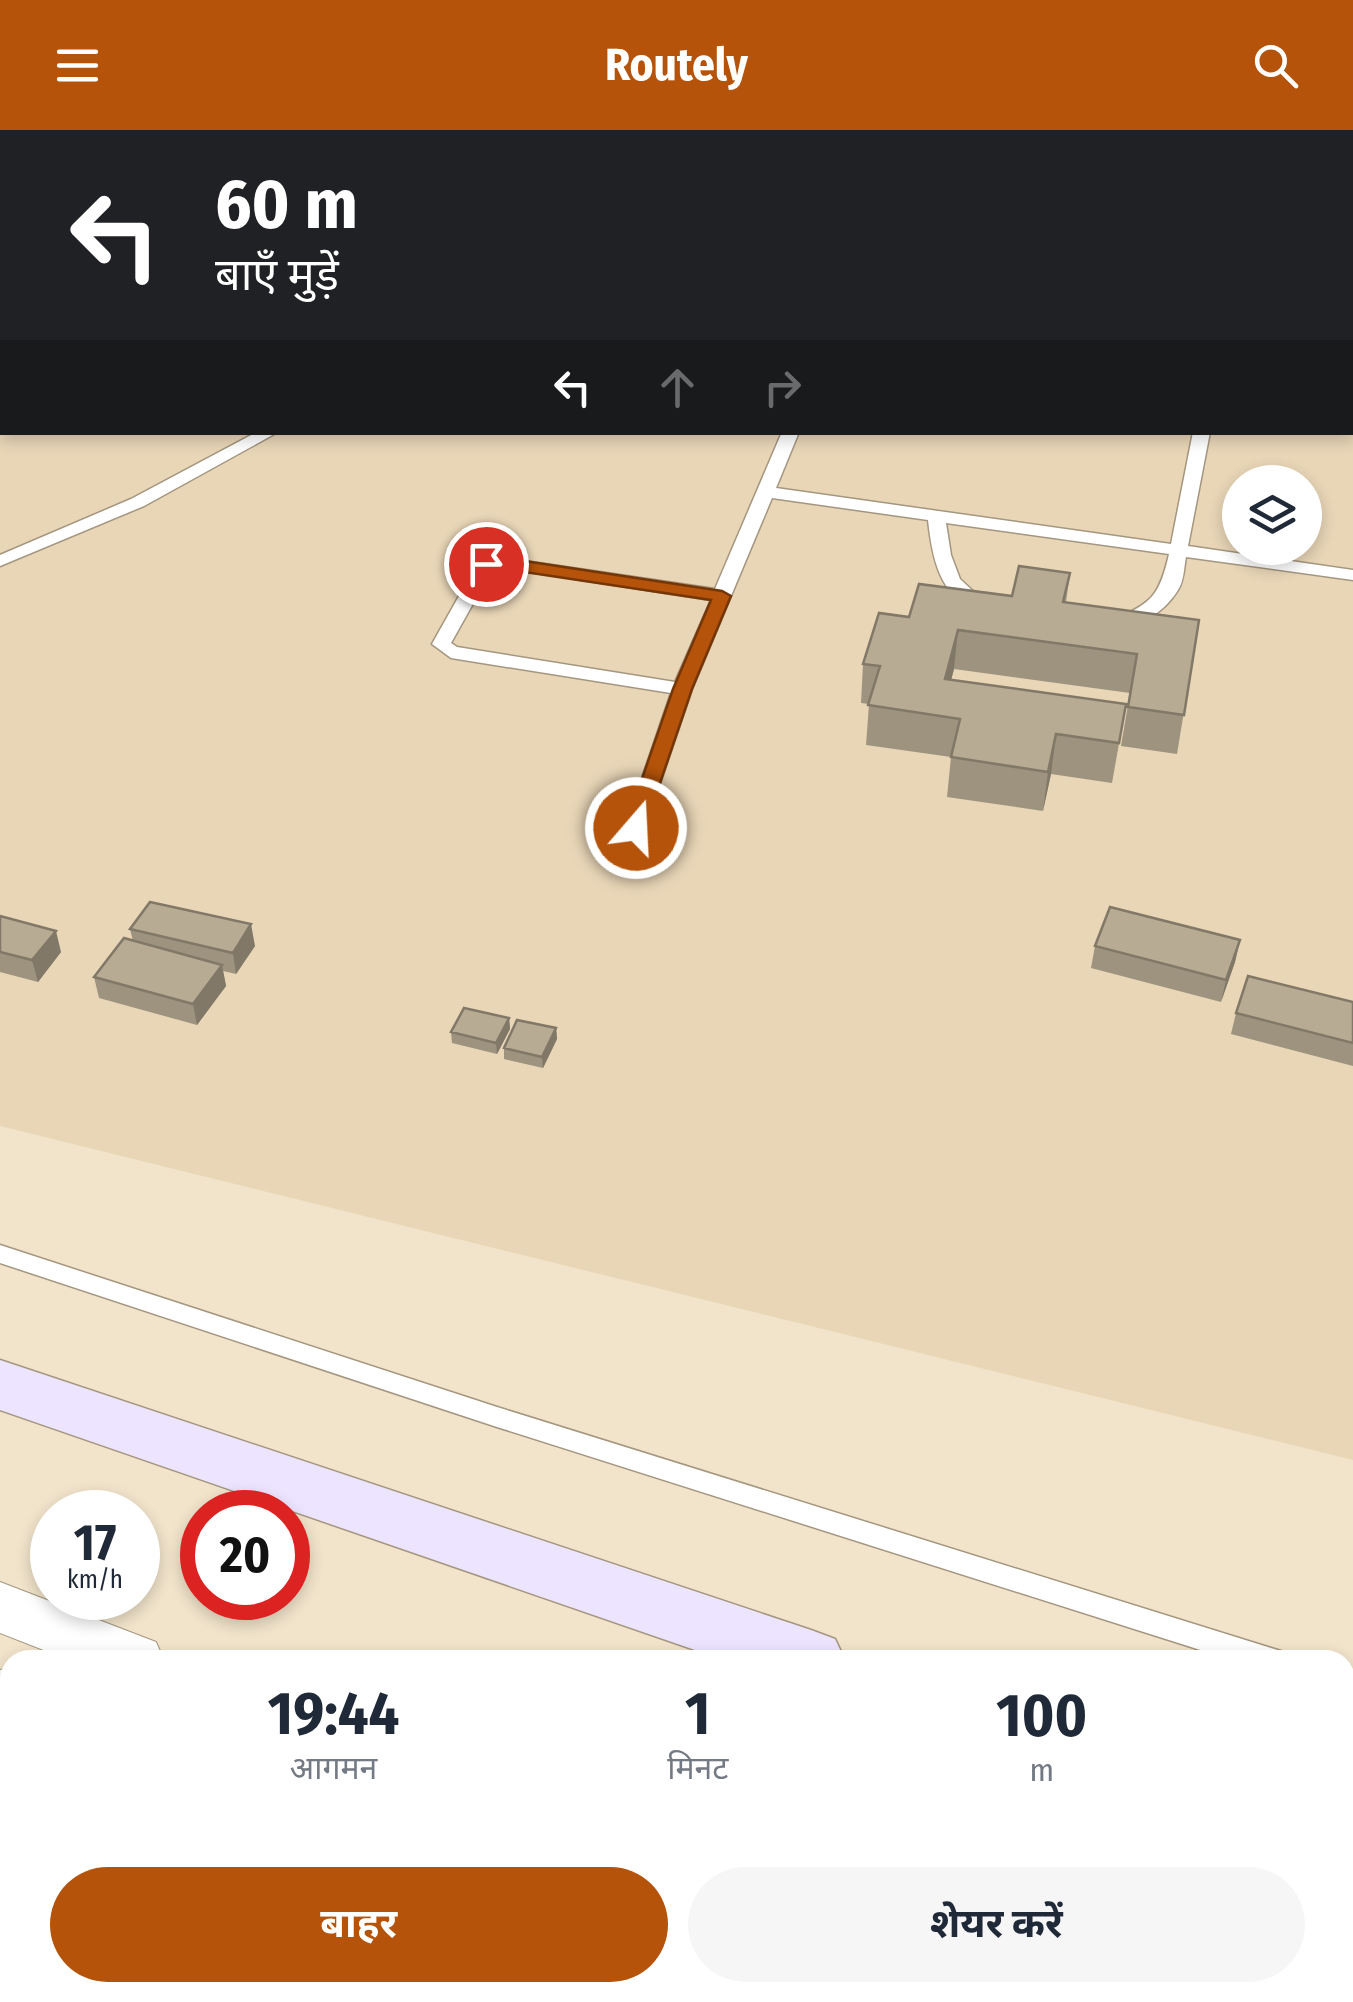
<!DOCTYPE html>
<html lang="hi">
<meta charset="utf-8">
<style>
:root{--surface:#fff;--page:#f6f6f7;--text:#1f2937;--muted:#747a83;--accent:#b45309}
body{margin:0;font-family:"Fira Sans Condensed","Noto Sans Devanagari",sans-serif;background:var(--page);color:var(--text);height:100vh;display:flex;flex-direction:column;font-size:38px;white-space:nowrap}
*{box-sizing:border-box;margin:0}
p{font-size:32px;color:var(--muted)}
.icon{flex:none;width:55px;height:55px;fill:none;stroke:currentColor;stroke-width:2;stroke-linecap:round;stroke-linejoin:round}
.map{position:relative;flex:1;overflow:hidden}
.side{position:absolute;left:0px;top:1520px;width:1355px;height:352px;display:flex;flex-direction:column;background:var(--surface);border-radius:30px 30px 0 0;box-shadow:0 5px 15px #0003}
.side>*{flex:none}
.top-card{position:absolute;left:0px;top:0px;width:1355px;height:305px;box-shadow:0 5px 15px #0003;background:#202124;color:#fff;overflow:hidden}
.tools{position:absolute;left:1222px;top:335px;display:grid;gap:20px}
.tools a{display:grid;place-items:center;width:100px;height:100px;border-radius:50%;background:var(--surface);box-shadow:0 5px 15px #0003;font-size:50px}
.speed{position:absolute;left:30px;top:1360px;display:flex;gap:20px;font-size:50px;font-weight:700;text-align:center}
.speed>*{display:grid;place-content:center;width:130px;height:130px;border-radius:50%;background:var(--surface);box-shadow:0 5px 15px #0003;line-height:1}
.speed small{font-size:25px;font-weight:400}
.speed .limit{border:15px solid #d22;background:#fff;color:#111}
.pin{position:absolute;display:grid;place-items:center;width:85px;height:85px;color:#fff;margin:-42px;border:5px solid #fff;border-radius:50%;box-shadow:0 2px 10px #0007}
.me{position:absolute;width:110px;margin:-55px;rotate:19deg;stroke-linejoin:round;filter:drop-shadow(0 0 8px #0008)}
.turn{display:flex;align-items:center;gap:35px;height:210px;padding:0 50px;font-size:45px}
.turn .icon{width:130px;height:130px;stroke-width:2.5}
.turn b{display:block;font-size:70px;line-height:85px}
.lanes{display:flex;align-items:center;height:95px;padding:0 50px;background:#0003;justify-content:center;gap:50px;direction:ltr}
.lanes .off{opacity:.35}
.eta{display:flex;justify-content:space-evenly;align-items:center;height:170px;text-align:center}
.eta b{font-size:60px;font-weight:700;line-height:70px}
.action{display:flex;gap:20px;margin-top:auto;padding:20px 50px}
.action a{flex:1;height:115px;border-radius:60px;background:var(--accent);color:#fff;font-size:40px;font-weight:700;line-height:115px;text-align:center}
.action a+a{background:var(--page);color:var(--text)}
header{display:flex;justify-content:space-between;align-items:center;height:130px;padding:0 50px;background:var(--accent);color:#fff;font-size:45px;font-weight:700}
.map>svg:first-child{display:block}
</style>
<header><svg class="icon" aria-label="menu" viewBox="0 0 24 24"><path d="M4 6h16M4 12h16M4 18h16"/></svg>Routely<svg class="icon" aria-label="search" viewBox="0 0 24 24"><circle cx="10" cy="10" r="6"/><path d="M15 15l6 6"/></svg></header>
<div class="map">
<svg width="1353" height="1872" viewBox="0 0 1353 1872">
<rect width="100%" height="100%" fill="#f2e4cb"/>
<path fill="#e9d6b7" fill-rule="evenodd" d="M0,0H1353V1330L0,996ZM2,2H1352V302H2ZM1240,352H1305V418H1240Z"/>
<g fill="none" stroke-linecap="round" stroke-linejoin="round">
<defs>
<path id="lane" d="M7,0H21V2H7Z
M333,0H347V2H333Z
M486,0H520L521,2H488Z
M1352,66H1353V76H1352Z
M1352,86H1353V96H1352Z
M257,302H278L144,376L0,436V425L131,369Z
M782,302H799L776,358L1171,414L1193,302H1210L1188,416L1353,440V450L1186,427C1184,437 1184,451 1178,460C1166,480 1139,500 1114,497V489C1152,474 1160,464 1169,424L946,393L951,425L960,449L988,475L979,481C939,468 932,426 928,390L772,368L692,559L645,698L635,705L628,703L625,698L671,563L451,528L432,514L477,434L498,427L715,459ZM498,437L711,470L675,552L457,517L451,513L493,438Z
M0,1115L497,1277L1271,1518L1281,1521L1285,1530H1232L497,1297L0,1133Z
M1345,1541L1353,1544V1568L1345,1565Z"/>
<path id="street" d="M0,1452L156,1512L164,1530H69L0,1503Z
M10,1537V1601L0,1605V1540Z
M1353,1784V1851L1345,1854V1788Z
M231,1862H296L292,1872H227Z
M649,1862H713L709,1872H645Z"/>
<path id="secondary" d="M0,1230L811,1500L835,1509L845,1530H724L0,1280Z
M1345,1678L1353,1681V1747L1345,1744Z"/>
</defs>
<use href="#lane" stroke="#a4967f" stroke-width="3"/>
<use href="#street" stroke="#a4967f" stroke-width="2"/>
<use href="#secondary" stroke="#a4967f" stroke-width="3"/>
<use href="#lane" fill="#fff" fill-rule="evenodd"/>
<use href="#street" fill="#fff" fill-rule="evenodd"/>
<use href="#secondary" fill="#ede5ff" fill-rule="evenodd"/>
</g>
<path fill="#9e937e" d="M992,0H1047L1046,2H992Z
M1070,443L1066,472L1199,490L1177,624L1121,616L1130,563L954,539L951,550L1126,574L1112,653L1051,644L1043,681L947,667L951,627L866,615L869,574L861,573L863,534L1012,466Z
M0,786L61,822L38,852L0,842Z
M130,799L255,816L236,844L223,841L226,856L197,895L99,868L94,847L133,811Z
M1240,810L1235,832L1221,872L1091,838L1095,816Z
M1353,872V936L1231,904L1236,883Z
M509,888L510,899L497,924L452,913L451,902Z
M556,898L557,909L543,938L504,929V918Z"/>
<path fill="#817867" d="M759,0H775L774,2H757Z
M865,0H879L878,2H863Z
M958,500L954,539L941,588L945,549Z
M1056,604L1051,644L1043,681L1048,642Z
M251,794L255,816L236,844L233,823Z
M56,801L61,822L38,852L32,830Z
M1240,810L1235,832L1221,872L1226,850Z
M222,835L226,856L197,895L193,874Z
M509,888L510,899L497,924L496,913Z
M556,898L557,909L543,938L542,927Z"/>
<path fill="#b8ab93" stroke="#817867" stroke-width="2.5" d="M713,0H759L757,2H711Z
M817,0H865L863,2H816Z
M1000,0H1043L1042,2Z
M1352,141H1353V220H1352Z
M1019,436L1070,443L1063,472L1199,490L1184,585L1128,577L1137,524L958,500L945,549L1126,574L1119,613L1056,604L1048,642L951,627L960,589L868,575L880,536L863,534L879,483L909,487L919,454L1012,466Z
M150,772L251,794L233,823L130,799Z
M1110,777L1240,810L1226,850L1095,816Z
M0,786L56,801L32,830L0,822Z
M124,808L222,835L193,874L94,847Z
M1248,846L1353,872V913L1236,883Z
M464,878L509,888L496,913L451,902Z
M517,890L556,898L542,927L504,918Z"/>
<path fill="#b45309" stroke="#753606" stroke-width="2.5" d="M498,427L722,461L731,466L692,559L643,703H628L625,698L673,559L711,470L498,438L486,440L477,434Z"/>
</svg>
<div class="tools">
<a><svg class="icon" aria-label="layers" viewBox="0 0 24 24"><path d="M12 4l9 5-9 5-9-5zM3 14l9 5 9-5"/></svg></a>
</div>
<div class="speed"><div>17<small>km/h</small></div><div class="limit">20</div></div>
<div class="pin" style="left:486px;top:434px;background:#d93025"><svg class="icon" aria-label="arrive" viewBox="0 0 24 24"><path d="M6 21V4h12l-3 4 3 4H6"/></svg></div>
<svg class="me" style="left:636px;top:698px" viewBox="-20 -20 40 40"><circle r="17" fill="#b45309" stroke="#fff" stroke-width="3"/><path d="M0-11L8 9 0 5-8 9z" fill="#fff"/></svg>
<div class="top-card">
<div class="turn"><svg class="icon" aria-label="left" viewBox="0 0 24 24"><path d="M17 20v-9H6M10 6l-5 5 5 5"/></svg><div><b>60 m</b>बाएँ मुड़ें</div></div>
<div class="lanes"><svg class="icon" aria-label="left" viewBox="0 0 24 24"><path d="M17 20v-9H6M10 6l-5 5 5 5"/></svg><svg class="icon off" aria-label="ahead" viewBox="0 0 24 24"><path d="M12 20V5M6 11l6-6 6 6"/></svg><svg class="icon off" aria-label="right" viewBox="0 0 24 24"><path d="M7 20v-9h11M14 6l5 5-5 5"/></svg></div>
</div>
<section class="side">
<div class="eta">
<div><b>19:44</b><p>आगमन</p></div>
<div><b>1</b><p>मिनट</p></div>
<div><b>100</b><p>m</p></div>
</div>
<div class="action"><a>बाहर</a><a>शेयर करें</a></div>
</section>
</div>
